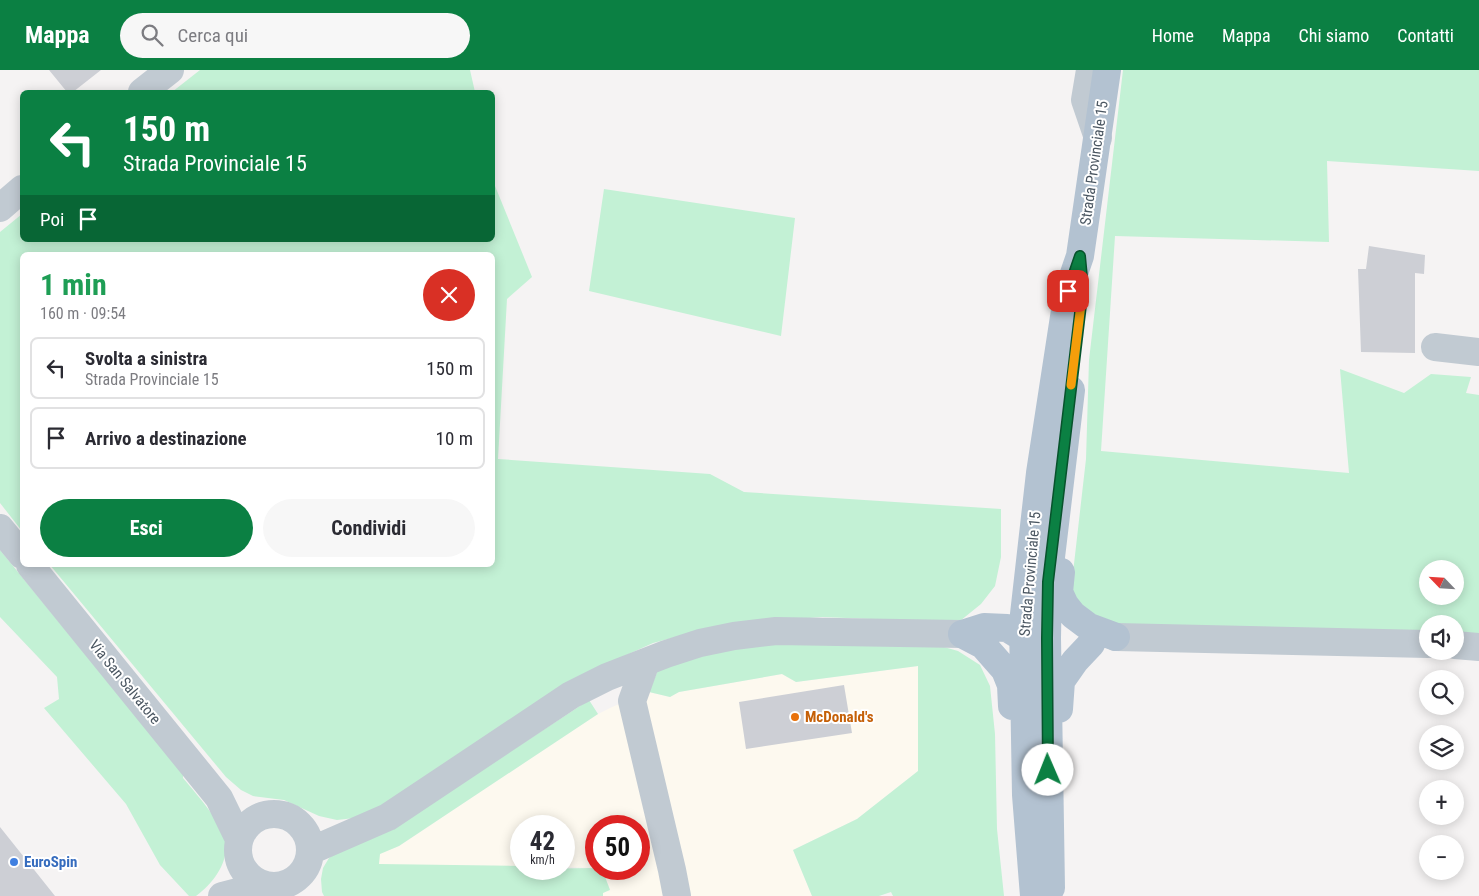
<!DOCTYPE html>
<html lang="it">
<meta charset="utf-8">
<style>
:root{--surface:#fff;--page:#f7f7f7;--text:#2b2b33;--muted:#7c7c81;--line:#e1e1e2;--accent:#0b8043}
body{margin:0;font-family:"Roboto Condensed",sans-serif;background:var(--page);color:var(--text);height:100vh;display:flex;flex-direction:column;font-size:19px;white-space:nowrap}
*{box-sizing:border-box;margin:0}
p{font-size:16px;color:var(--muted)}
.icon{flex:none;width:28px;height:28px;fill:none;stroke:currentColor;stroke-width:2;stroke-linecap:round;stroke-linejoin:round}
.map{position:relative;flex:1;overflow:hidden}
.panel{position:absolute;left:20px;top:182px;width:475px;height:315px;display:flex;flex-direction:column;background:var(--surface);border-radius:8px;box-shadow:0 2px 12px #0003}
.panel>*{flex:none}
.hud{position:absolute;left:20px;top:20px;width:475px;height:152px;border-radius:8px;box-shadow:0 2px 12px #0003;background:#0b8043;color:#fff;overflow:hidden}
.needle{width:32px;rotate:295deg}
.buttons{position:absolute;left:1419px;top:490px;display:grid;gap:10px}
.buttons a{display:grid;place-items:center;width:45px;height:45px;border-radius:50%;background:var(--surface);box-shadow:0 2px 12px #0003;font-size:25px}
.speed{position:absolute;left:510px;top:745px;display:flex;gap:10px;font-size:25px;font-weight:700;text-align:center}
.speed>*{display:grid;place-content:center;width:65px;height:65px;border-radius:50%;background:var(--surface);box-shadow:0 2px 12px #0003;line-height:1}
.speed small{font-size:12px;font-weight:400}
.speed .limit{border:8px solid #d22;background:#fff;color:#111}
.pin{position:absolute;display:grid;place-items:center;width:42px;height:42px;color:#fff;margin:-21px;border-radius:10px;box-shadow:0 2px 8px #0006}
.me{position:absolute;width:55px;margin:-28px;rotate:359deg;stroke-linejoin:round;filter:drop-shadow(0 0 4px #0008)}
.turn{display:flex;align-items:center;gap:18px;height:105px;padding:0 20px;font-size:22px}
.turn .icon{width:65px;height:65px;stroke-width:2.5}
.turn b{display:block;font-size:35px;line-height:42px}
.then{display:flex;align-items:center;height:48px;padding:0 20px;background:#0003;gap:10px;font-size:19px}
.round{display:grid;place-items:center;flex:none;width:52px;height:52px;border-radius:26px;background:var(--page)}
.summary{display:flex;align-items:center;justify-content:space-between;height:85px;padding:0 20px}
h1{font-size:30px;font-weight:700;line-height:38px;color:#1e9e55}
.primary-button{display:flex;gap:10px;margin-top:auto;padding:10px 20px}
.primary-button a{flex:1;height:58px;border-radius:30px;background:var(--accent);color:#fff;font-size:20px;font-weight:700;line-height:58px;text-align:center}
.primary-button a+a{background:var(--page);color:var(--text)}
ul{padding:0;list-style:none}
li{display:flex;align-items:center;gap:15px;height:62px;margin:0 10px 8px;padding:0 10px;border:2px solid var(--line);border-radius:8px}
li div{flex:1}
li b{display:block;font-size:19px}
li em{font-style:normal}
header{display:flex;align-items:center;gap:30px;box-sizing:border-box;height:70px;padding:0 25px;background:var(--accent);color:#fff}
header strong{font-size:24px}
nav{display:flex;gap:28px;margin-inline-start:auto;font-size:18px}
.search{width:350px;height:45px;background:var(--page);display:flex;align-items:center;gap:12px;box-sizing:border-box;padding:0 18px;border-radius:28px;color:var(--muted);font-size:19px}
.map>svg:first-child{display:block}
</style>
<header>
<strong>Mappa</strong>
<div class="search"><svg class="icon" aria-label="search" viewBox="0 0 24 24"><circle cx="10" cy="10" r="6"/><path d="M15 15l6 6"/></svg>Cerca qui</div>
<nav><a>Home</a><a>Mappa</a><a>Chi siamo</a><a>Contatti</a></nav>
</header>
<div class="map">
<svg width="1479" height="826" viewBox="0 0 1479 826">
<rect width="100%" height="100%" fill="#f5f3f3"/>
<path fill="#fdf9ef" d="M918,596V701L857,749L793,780L812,826H603V823L610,819L602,799H639V756H596V798L564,797V756H521V796L379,795V784L399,776L598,644L612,637L649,622L670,627L679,622L782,604L796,612Z"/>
<path fill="#c3f1d5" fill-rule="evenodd" d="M200,0H470L475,22H172Z
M1123,0H1479V101L1327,91L1329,172L1115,166L1101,381L1349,403L1340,299L1404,323L1431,304L1471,307L1466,323L1479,325V565L1455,564V554H1428L1427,562L1110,554L1070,529L1086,389L1089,290ZM1428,499H1455V526H1428Z
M493,111L532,207L507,229L498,389L710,404L744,422L1001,439V487L995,516L981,534L960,551H920L822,547L769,551L706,559L653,573L576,608L430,706L363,747L337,750L319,746L284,730L253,726L241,720L226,707L50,495H492V185H22V461L0,433V162L22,144V170H492Z
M604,119L795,148L781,266L589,221Z
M0,480L183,704V708C193,720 225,756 226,771C228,794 213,813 196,826H189L160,795L126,734L44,638L59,629L57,607L0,547Z
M768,570L937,575L958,581L980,595L990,616L995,664L997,759L1004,826H893L891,822L879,826H812L793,780L857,749L918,701V596L796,612L782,604L679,622L670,627L649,622L658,600L700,582Z
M589,630L598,644L399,776L380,784L379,794L521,796V799L596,798L602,799L610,820L603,823V826H324L322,822L321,809L323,798L329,788L341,779L410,747Z"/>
<path fill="#cdcfd5" d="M49,0H101L73,22H67Z
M1369,176L1425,185L1424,204L1415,203V283L1361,282L1358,199H1366Z
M844,615L852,663L746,679L739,632Z
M0,757L55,826H0Z"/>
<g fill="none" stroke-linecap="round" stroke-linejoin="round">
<path stroke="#c1cad2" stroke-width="28" d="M1090,0L1085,30L1098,68
M142,22L170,0
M0,138L22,119
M1435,277L1479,282
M0,458L22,485
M30,495L219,728L239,769
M1116,567L1428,574
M1455,575L1479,577
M646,592L632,631L672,800L677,826
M238 780a36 36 0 1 1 72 0a36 36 0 1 1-72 0Z
M310,781L388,747L571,625L607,607L666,584L700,573L734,566L776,561L962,564
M222,826L265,815"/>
<path stroke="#b3c2d1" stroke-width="28" d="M1061,502L1059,522L1065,535L1073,545L1089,557L1116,567
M962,564L983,575L1005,600L1011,615L1012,636
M962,564L984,557L1007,558L1023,568
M1059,639L1061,611L1075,591L1091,574
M1051,818L1047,568L1048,512L1071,320
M1034,826L1026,725L1023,553L1040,403L1068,221L1080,186L1107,0"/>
</g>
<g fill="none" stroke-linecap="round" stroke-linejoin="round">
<defs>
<path id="route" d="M1048,700L1047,568L1048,512L1083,218L1080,186L1068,221"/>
</defs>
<use href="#route" stroke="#07532c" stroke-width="12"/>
<use href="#route" stroke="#0b8043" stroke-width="9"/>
<path stroke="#f59e0b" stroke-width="9" d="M1071,315L1083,218L1082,206"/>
</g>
<circle fill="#e8710a" stroke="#fff" stroke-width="2" cx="795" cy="647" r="5"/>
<circle fill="#3f7fe0" stroke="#fff" stroke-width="2" cx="14" cy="792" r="5"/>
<g text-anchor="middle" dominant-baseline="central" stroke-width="4" stroke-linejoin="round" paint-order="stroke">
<g font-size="15" fill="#4a5661" stroke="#fff">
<text transform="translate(1094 93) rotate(-82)">Strada Provinciale 15</text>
<text transform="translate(1030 504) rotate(-85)">Strada Provinciale 15</text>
<text transform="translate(125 612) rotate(51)">Via San Salvatore</text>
</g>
<g font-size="15" font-weight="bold" fill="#c56008" stroke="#fff" text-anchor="start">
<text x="805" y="647">McDonald's</text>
</g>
<g font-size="15" font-weight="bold" fill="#366cbe" stroke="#fff" text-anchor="start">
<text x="24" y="792">EuroSpin</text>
</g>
</g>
</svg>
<div class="buttons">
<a><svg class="needle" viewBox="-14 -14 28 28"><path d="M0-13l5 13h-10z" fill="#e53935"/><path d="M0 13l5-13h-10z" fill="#7c7c81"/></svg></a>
<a><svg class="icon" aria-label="sound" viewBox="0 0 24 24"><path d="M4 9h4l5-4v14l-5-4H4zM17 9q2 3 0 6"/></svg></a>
<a><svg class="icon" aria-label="search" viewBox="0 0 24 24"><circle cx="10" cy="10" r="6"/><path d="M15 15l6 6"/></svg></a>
<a><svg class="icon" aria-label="layers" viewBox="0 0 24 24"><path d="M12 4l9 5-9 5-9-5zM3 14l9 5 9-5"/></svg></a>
<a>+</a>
<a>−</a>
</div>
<div class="speed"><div>42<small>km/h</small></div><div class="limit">50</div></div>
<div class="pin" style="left:1068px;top:221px;background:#d93025"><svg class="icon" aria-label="arrive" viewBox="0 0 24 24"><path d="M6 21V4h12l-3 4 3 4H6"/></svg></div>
<svg class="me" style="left:1048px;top:700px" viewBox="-20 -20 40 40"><circle r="19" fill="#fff"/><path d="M0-13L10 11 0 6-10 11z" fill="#0b8043"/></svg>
<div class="hud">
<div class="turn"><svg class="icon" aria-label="left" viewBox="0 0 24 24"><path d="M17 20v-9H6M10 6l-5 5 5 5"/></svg><div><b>150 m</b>Strada Provinciale 15</div></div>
<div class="then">Poi<svg class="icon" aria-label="arrive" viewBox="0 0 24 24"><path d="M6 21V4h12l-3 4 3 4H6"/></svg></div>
</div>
<section class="panel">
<div class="summary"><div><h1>1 min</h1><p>160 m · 09:54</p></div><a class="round" style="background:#d93025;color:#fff"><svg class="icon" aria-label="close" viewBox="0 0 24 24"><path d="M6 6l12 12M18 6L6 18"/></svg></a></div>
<ul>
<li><svg class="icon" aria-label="left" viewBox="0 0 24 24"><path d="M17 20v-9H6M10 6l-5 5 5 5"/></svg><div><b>Svolta a sinistra</b><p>Strada Provinciale 15</p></div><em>150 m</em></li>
<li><svg class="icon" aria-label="arrive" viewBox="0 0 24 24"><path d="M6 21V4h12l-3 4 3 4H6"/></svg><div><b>Arrivo a destinazione</b></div><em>10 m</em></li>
</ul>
<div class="primary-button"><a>Esci</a><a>Condividi</a></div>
</section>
</div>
